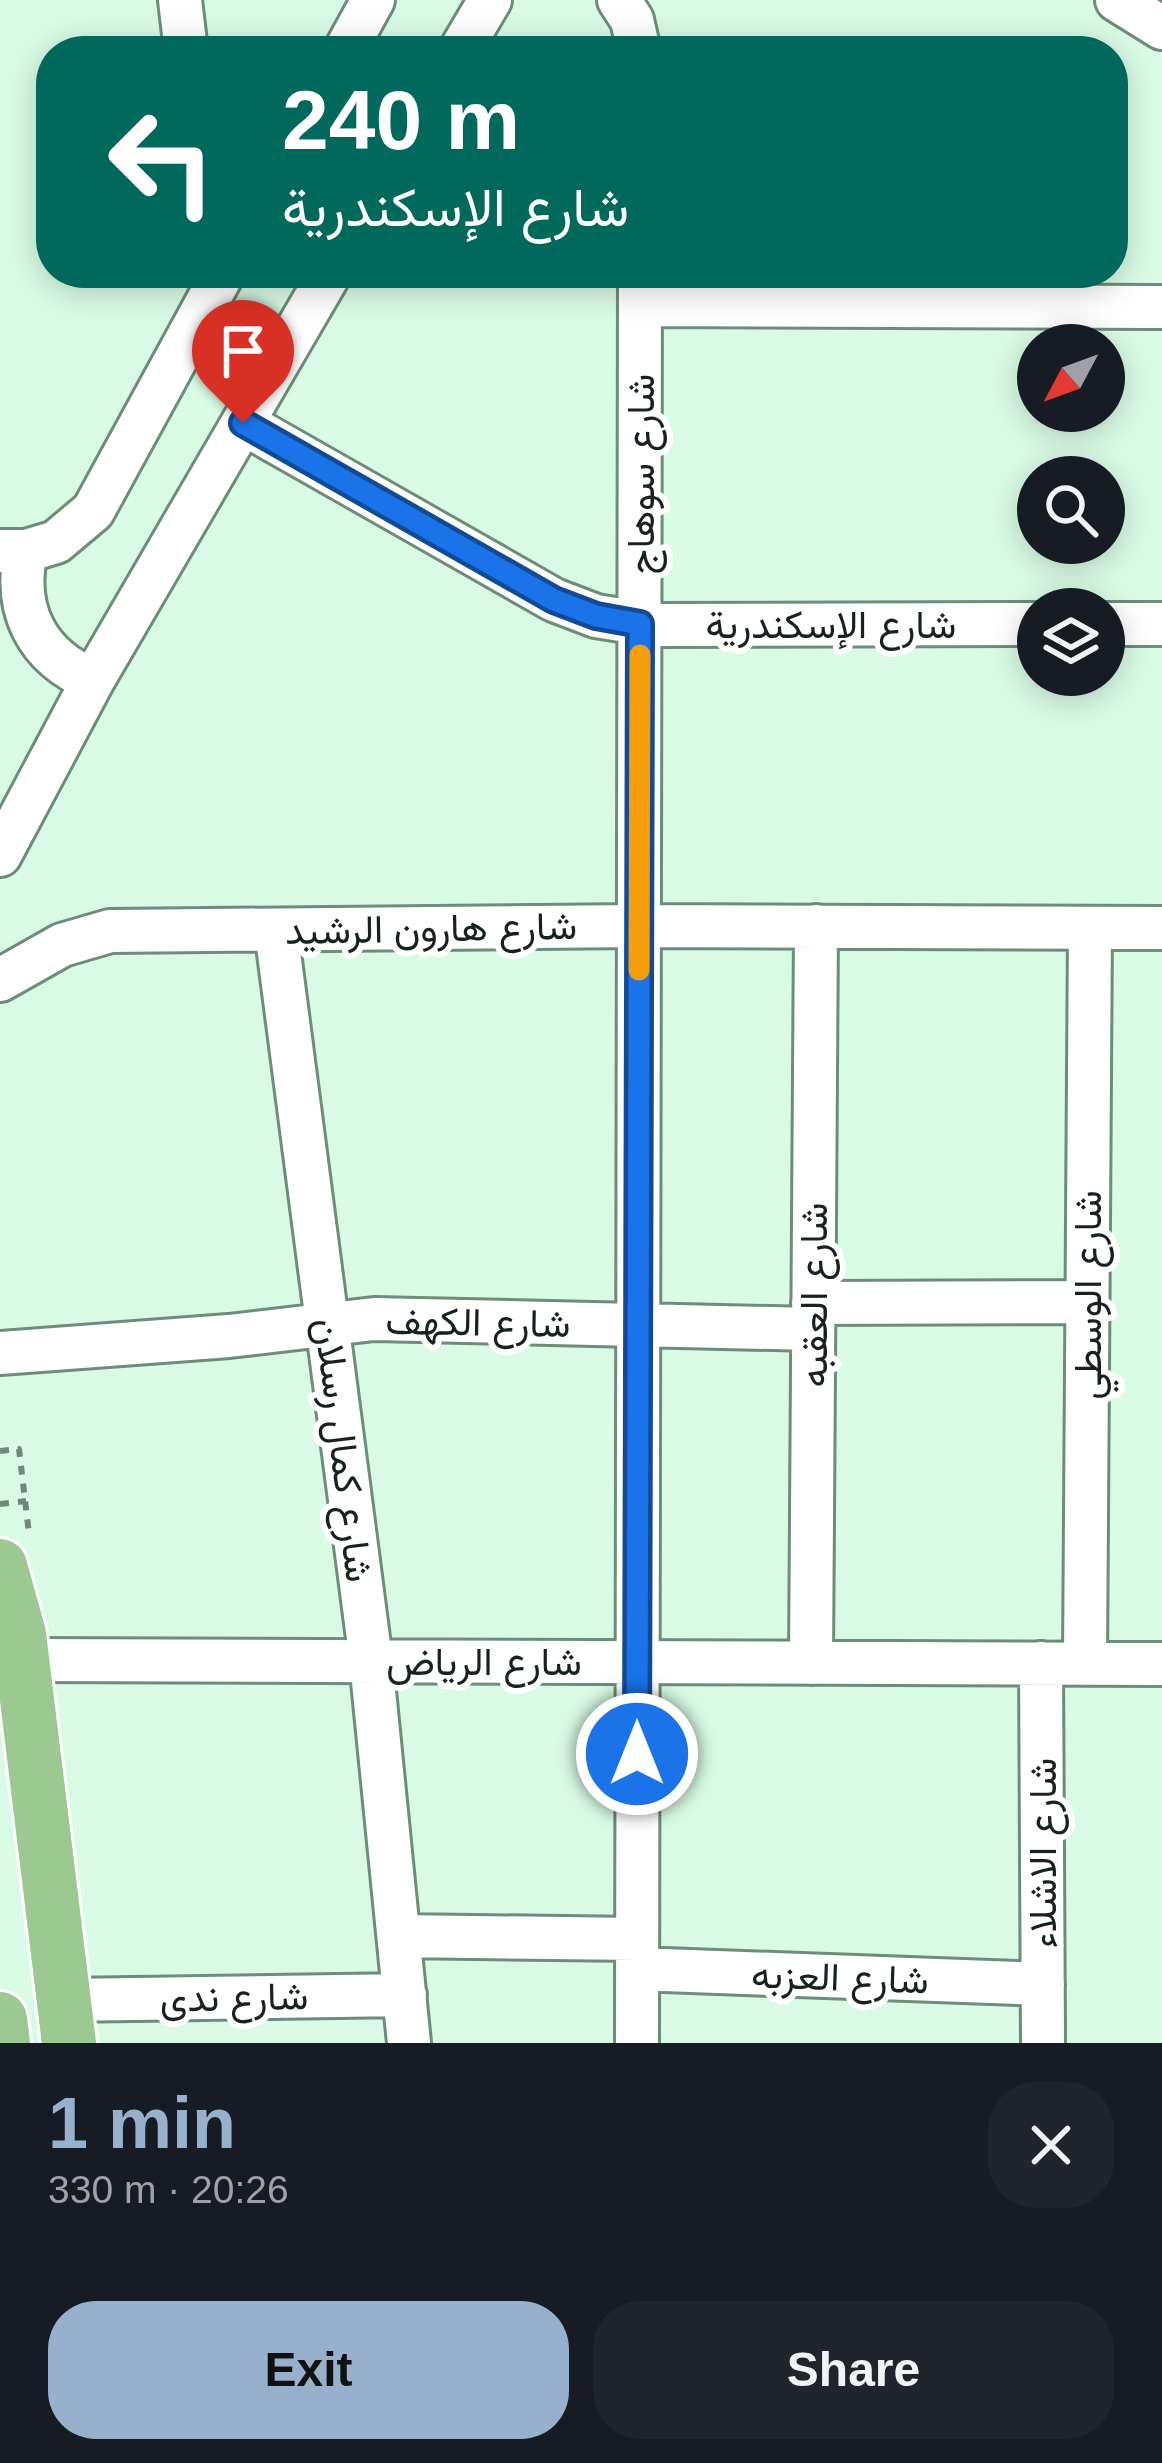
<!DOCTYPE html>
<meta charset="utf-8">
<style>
:root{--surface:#171b24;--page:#20242c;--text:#f1f3f6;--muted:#9ea1a6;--accent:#97b1cc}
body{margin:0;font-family:Helvetica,Vazirmatn,sans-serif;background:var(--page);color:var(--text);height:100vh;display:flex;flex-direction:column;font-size:45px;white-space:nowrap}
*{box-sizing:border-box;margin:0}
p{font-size:39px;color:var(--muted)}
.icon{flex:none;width:66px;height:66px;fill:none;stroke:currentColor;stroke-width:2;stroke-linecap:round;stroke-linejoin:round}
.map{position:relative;height:2043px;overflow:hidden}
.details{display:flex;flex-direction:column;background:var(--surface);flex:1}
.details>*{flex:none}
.banner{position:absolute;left:36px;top:36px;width:1092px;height:252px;border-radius:48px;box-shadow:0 6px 30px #0003;background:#00695c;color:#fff;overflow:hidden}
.needle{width:78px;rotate:229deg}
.fabs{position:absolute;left:1017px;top:324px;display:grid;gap:24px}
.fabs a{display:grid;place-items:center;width:108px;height:108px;border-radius:50%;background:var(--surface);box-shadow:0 6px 30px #0003;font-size:60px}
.pin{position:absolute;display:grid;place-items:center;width:102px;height:102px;color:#fff;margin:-123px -51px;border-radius:50% 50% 50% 0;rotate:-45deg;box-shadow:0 0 12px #0007}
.pin .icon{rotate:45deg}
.me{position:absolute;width:132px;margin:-66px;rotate:0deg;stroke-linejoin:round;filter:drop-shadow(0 0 9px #0008)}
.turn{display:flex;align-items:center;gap:42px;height:252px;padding:0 48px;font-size:54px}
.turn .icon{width:156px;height:156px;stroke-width:2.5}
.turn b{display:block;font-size:84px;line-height:102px}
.round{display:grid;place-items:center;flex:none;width:126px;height:126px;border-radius:48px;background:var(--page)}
.summary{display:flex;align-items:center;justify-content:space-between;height:204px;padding:0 48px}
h1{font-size:72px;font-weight:700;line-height:90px;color:var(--accent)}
.primary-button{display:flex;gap:24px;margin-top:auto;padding:24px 48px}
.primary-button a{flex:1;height:138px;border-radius:48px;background:var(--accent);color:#111;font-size:48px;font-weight:700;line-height:138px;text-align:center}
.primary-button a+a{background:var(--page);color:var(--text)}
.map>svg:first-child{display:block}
</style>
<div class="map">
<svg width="1162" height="2043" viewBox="0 0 1162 2043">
<rect width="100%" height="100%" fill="#d9fbe6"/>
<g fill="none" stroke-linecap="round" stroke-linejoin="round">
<defs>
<path id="minor" d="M180,0L186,51
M619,0L632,20L639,51
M1117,0L1162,28
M345,51L373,0
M460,51L490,0
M640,305L1162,307
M243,423L554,600L596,616L652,625L1038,624
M0,551H26L56,542L93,511L223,273
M26,551C13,609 36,657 93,680
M1104,624H1162
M0,855L93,680L330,273
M276,930L371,1661L409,2043
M0,980L62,945L110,931L639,926L1162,928
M813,1303L1087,1302
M0,1353L229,1336L374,1319L813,1329
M22,1660L1162,1664
M811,1663L816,926
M1041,1663L1043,2043
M1085,1663L1090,928
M399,1936L637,1939
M637,1969L1043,1984
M64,2000L405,1995
M637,2043L640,273"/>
<path id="major" d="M0,1566L19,1634L69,2043
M0,2019L3,2043"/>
</defs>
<use href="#minor" stroke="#6d8c79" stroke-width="48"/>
<use href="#major" stroke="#fff" stroke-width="60"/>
<path stroke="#708779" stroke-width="6" stroke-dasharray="9 9" stroke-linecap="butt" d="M0,1451L19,1449L29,1534
M0,1504L26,1501"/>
<use href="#minor" stroke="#fff" stroke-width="42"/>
<use href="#major" stroke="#9bc991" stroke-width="54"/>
</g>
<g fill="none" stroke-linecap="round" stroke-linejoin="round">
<defs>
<path id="route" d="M243,423L554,600L596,616L640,624L637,1754"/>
</defs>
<use href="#route" stroke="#114b97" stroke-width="30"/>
<use href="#route" stroke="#1a73e8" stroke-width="21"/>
<path stroke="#f59e0b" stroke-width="21" d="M639,970L640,655"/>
</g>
<g text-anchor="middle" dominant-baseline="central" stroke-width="12" stroke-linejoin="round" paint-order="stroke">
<g font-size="39" fill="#16231c" stroke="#fff">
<text transform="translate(640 474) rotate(-90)">شارع سوهاج</text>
<text x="831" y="624">شارع الإسكندرية</text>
<text transform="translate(431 928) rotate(-1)">شارع هارون الرشيد</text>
<text transform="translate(813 1295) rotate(-90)">شارع العقبه</text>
<text transform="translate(1087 1295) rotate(-90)">شارع الوسطي</text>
<text transform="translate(478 1322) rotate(1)">شارع الكهف</text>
<text transform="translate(344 1450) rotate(83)">شارع كمال رسلان</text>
<text x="484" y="1661">شارع الرياض</text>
<text transform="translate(1042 1853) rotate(-90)">شارع الاشلاء</text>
<text transform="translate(840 1977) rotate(2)">شارع العزبه</text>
<text transform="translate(234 1997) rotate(-1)">شارع ندى</text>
</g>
</g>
</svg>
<div class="fabs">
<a><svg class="needle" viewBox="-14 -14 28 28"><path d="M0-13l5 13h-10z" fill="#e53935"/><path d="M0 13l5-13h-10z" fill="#9ea1a6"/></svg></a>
<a><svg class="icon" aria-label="search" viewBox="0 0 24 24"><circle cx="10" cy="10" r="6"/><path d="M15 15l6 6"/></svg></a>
<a><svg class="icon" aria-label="layers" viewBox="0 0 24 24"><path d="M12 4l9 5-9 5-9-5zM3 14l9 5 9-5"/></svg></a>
</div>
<div class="pin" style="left:243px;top:423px;background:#d93025"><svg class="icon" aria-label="arrive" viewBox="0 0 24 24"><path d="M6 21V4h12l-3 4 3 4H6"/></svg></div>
<svg class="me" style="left:637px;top:1754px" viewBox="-20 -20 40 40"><circle r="17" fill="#1a73e8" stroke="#fff" stroke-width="3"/><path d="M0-11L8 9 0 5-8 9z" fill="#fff"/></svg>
<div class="banner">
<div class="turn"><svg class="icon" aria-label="left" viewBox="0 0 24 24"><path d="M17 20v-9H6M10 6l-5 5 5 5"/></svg><div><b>240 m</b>شارع الإسكندرية</div></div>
</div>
</div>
<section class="details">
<div class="summary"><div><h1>1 min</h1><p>330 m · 20:26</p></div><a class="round"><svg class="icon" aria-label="close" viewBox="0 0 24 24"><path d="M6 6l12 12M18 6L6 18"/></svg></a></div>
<div class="primary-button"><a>Exit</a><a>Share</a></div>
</section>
